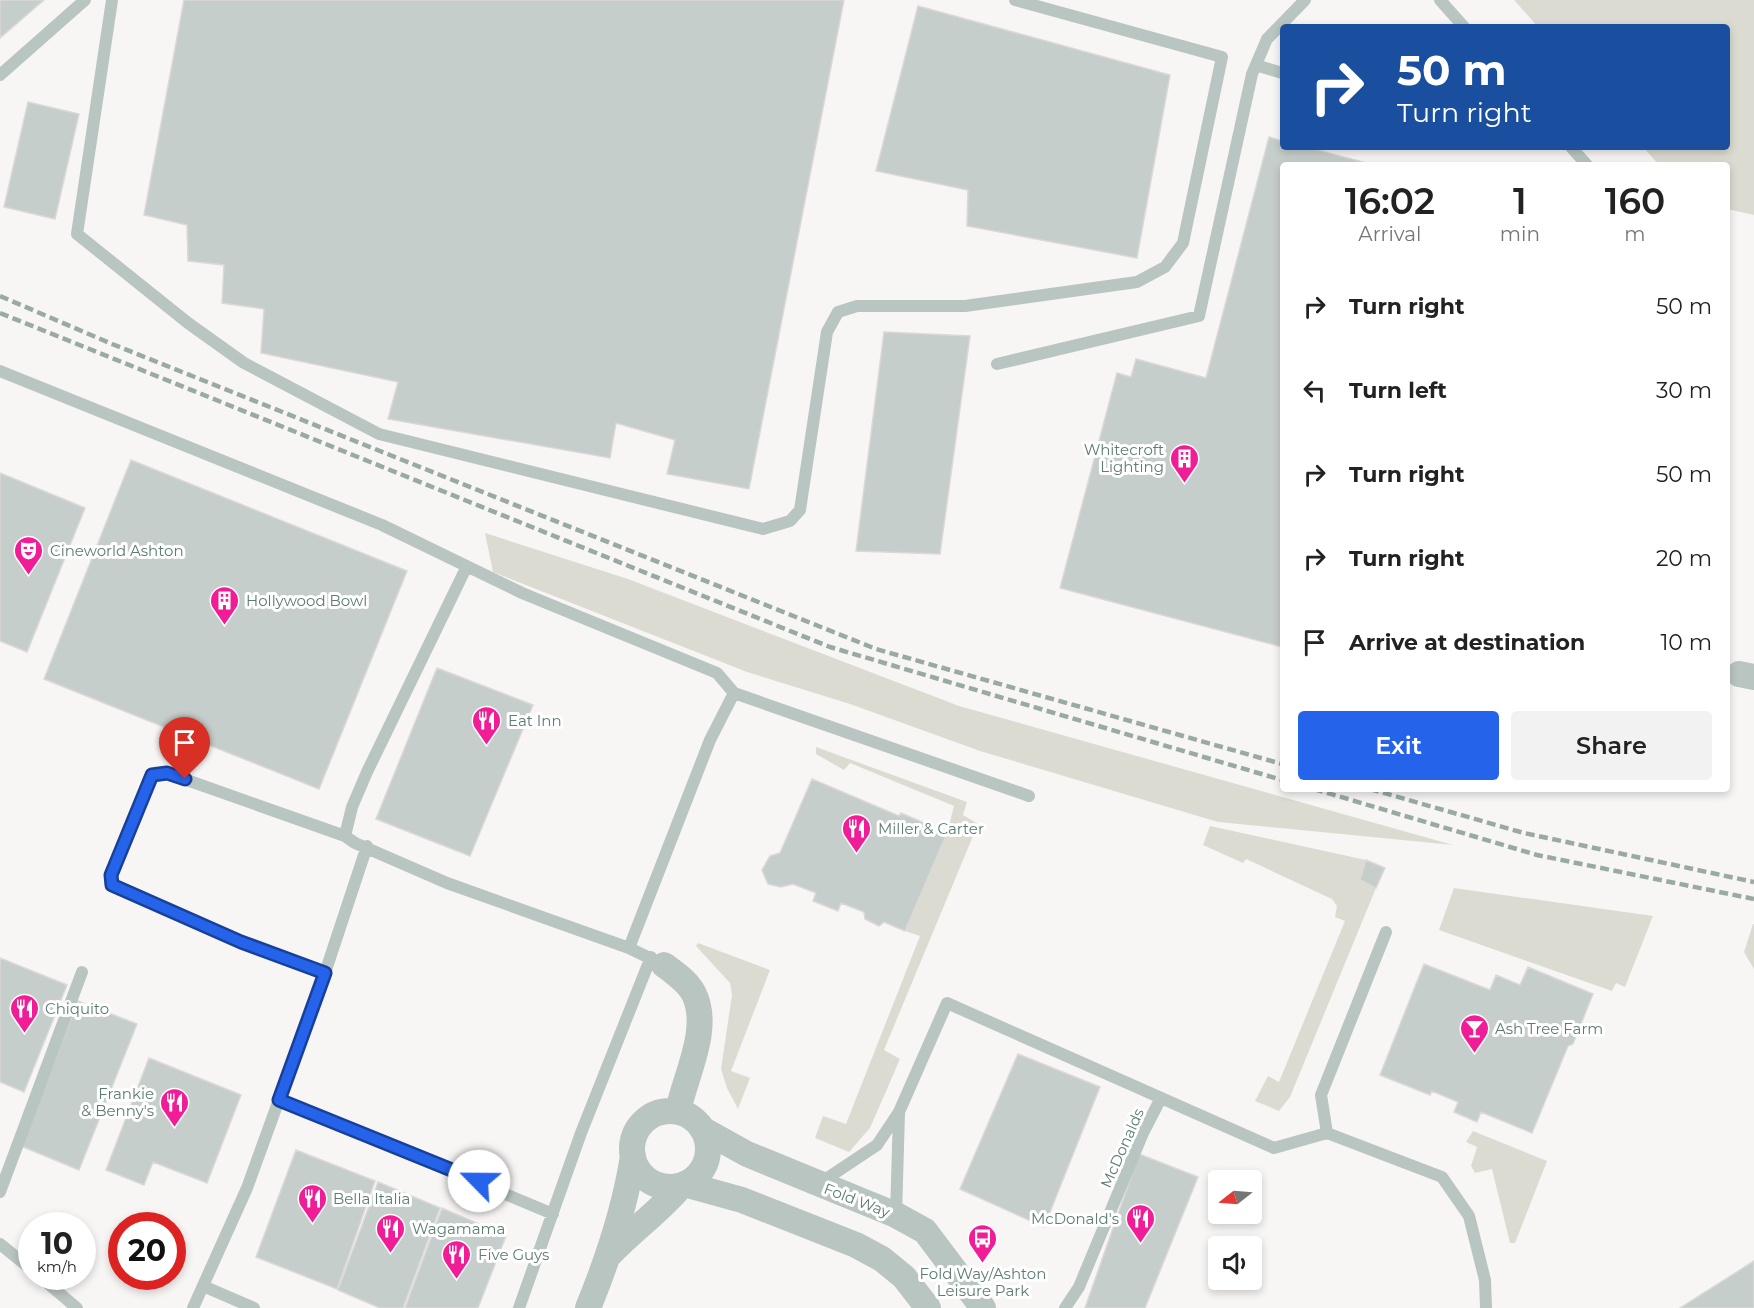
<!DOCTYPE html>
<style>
:root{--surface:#fff;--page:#f2f2f2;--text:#222;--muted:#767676;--accent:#2563eb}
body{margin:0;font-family:Montserrat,sans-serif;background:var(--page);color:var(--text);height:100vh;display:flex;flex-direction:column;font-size:22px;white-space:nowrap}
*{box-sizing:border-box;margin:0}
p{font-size:20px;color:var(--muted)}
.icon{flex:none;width:33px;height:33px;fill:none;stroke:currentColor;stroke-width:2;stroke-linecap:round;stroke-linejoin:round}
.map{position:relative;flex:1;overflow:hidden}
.side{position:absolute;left:1280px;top:162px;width:450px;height:630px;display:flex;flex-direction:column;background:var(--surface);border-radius:6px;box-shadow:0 3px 9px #0003}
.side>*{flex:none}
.top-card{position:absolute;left:1280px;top:24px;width:450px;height:126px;border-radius:6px;box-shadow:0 3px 9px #0003;background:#1a4fa0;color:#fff;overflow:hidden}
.needle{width:39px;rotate:253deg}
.controls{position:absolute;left:1208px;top:1170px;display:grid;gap:12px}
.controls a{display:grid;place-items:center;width:54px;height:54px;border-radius:6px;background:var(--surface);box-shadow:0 3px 9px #0003;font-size:30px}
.speed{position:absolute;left:18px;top:1212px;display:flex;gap:12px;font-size:30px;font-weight:700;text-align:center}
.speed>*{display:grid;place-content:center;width:78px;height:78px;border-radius:50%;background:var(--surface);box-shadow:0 3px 9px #0003;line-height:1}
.speed small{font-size:15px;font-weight:400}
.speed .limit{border:9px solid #d22;background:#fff;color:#111}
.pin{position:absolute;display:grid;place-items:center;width:51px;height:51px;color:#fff;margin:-62px -26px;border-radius:50% 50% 50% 0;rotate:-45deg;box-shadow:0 0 6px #0007}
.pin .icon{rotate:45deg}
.me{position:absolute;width:66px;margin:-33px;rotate:293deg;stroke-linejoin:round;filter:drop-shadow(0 0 4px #0008)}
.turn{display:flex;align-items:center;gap:21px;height:126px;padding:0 18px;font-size:27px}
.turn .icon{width:78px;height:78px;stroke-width:2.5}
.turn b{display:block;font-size:42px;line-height:51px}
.eta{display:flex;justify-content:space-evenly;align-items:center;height:102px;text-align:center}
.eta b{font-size:36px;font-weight:600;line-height:42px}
.action{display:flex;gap:12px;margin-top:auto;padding:12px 18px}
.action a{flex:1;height:69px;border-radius:6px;background:var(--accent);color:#fff;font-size:24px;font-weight:600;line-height:69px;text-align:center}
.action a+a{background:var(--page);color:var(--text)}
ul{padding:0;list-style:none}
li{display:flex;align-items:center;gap:18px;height:84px;padding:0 18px}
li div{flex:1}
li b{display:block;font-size:22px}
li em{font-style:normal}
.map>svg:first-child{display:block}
</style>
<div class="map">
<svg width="1754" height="1308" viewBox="0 0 1754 1308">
<rect width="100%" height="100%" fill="#f8f6f5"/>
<path fill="#dcdbd1" d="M1514,0H1754V215L1727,209L1726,165H1659L1643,147H1726V27H1538Z
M485,533L628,579L959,706L1453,845L1218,822L980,751L850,704L747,672L493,572Z
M816,747L967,802L963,815L978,824L884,1050L900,1059L870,1128L849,1152L815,1138L823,1116L846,1124L920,936L905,931L947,833L954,806L850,763L844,770L816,754Z
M1210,826L1366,860L1360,880L1376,888L1290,1097L1279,1111L1255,1101L1268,1076L1279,1082L1345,921L1335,917L1337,906L1332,899L1246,859L1243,863L1203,845Z
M1454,888L1653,916L1625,987L1616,983L1612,991L1439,930Z
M1753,924H1754V969L1744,952Z
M698,943L770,970L731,1071L750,1078L738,1109L727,1088L721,1069L732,995L730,983L696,946Z
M1473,1131L1547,1161L1515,1243H1510L1492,1169L1475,1173L1471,1166L1477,1147L1466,1142Z"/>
<path fill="#c6cecb" stroke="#dad8d8" stroke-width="1.5" d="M0,0H44L0,38Z
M184,0H844L749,489L667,474L675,440L616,423L610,458L388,419L398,382L261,353L264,309L222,303L224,265L188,261L187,225L144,215Z
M918,6L1170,75L1137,258L967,226L968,190L876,171Z
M28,102L79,114L55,219L4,207Z
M1269,137L1282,141V147H1306L1374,165H1282V647L1060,588L1117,373L1131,377L1136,359L1206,378Z
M884,332L970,336L940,554L856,551Z
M131,460L407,571L319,789L44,679Z
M0,473L85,508L27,652L0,641Z
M437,668L533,705L470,856L376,819Z
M812,779L899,816L901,813L947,833L905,931L884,922L879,926L865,919L864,912L841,903L838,911L813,901L816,893L793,884L781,887L768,884L762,870L770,856L780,853Z
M1366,860L1385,868L1376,888L1360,880Z
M0,958L67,985L24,1092L0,1082Z
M1424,964L1490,990L1496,975L1520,985L1528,967L1593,994L1573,1044L1568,1046L1532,1133L1481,1112L1477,1122L1454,1112L1458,1102L1432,1091L1430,1095L1380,1075Z
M78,1001L137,1024L79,1170L21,1146Z
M1018,1054L1100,1087L1044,1227L960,1189Z
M149,1058L241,1095L207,1183L153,1162L144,1185L106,1170Z
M296,1150L375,1181L337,1289L256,1257Z
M1139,1154L1198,1177L1145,1308H1085Z
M378,1182L440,1208L403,1308H380L338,1290Z
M442,1208L506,1236L478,1308H405Z
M1754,1261V1308H1680Z"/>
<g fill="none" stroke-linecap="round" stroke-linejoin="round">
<path stroke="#b9c5c1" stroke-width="12" d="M112,0L77,234L188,323L244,363L379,434L763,529L790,521L800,510L827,332L838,312L857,306H965L1137,282L1165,267L1183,243L1222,57L1015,0
M1440,0L1464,27
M1256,65L1282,73
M0,75L85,0
M1571,147L1587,165
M997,364L1199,316L1252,74L1267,39L1305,0
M0,371L382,525L522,593L717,673L734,693L710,740L629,948
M734,693L1029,796
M345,836L352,807L367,772L466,568
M325,973L241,942L112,885L111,875L151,775L167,773L345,836L355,843L447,883L629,948L664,965
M279,1100L553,1214
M1327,1133L1321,1095L1386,932
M820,1183L877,1145L899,1112L947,1003L1274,1148L1327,1133L1442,1177L1469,1216L1485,1280L1486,1308
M0,1192L82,972
M896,1215L899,1113
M0,1244L32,1270
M39,1276L77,1308
M203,1286L254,1308
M193,1308L247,1188L325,973L367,846
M519,1308L581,1133L651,957
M1065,1308L1079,1287L1143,1133L1161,1098"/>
<path stroke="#b9c5c1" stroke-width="26" d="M1739,674L1754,677
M664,965C675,973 688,982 694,994C711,1029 685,1076 678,1111
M632 1149a38 38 0 1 1 76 0a38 38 0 1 1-76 0Z
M702,1129L747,1154L896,1215L925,1231L983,1308
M684,1184L742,1200L856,1245L882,1259L904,1277L928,1308
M610,1254C633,1230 660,1211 682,1185
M588,1308C608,1259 625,1208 633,1156"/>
<path stroke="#98aaa3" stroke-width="4.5" stroke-dasharray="9 4.5" stroke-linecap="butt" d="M0,296L112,344L876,649L1282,764
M0,313L830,647L1282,780
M1314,789L1537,855L1754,899
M1370,789L1524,833L1754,882"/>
</g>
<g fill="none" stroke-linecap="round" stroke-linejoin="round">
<defs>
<path id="route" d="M185,779L167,773L152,775L111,875L112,885L241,942L325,973L279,1100L479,1181"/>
</defs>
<use href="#route" stroke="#184099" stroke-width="15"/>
<use href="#route" stroke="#2563eb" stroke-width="10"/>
</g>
<defs>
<symbol id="building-pin" viewBox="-11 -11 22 30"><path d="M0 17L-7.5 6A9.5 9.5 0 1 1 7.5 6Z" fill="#f01d97" stroke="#fff"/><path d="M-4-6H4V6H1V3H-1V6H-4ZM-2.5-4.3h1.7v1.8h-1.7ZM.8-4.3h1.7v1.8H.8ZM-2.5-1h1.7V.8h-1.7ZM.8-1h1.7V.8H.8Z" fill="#fff"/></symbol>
<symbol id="theatre-pin" viewBox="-11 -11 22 30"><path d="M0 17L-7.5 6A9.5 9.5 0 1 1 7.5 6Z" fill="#f01d97" stroke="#fff"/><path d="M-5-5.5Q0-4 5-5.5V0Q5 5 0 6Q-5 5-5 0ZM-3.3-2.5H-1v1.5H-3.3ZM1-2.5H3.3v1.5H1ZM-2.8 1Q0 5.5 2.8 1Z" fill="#fff"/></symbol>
<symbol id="restaurant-pin" viewBox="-11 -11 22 30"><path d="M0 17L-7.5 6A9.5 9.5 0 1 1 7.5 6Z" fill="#f01d97" stroke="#fff"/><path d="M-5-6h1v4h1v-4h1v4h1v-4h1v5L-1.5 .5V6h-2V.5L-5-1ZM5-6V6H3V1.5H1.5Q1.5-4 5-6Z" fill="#fff"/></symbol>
<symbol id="bar-pin" viewBox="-11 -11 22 30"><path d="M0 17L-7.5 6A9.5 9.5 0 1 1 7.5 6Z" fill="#f01d97" stroke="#fff"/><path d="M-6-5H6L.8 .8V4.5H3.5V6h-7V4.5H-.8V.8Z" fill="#fff"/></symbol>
<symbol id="bus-pin" viewBox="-11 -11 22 30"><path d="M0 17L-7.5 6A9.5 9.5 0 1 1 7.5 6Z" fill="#f01d97" stroke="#fff"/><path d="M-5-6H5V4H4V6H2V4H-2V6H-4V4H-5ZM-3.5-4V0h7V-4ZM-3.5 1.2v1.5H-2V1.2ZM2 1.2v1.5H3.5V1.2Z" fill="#fff"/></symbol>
</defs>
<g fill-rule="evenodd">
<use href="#building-pin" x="1168" y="442" width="33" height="45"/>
<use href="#theatre-pin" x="12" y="534" width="33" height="45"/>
<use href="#building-pin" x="208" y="584" width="33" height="45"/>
<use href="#restaurant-pin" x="470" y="704" width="33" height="45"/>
<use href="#restaurant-pin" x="840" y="812" width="33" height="45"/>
<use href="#restaurant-pin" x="8" y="992" width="33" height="45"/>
<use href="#bar-pin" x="1458" y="1012" width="33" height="45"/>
<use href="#restaurant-pin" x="158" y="1086" width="33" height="45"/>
<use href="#restaurant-pin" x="296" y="1182" width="33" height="45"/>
<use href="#restaurant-pin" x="1124" y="1202" width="33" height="45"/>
<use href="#restaurant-pin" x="374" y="1212" width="33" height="45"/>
<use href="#bus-pin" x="966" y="1222" width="33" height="45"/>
<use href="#restaurant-pin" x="440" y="1238" width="33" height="45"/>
</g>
<g text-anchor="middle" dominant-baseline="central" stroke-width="6" stroke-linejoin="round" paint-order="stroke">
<g font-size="15" fill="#5d7d71" stroke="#fff" text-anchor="start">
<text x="1164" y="449" text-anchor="end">Whitecroft<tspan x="1164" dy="17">Lighting</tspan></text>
<text x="50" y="550">Cineworld Ashton</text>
<text x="246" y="600">Hollywood Bowl</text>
<text x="508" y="720">Eat Inn</text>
<text x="878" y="828">Miller &amp; Carter</text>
<text x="45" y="1008">Chiquito</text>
<text x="1495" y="1028">Ash Tree Farm</text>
<text x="154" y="1093" text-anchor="end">Frankie<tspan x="154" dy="17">&amp; Benny's</tspan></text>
<text x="333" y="1198">Bella Italia</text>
<text x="1119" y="1218" text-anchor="end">McDonald's</text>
<text x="412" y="1228">Wagamama</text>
<text x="478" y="1254">Five Guys</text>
<text x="983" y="1273" text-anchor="middle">Fold Way/Ashton<tspan x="983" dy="17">Leisure Park</tspan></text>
</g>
<g font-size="15" fill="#5d7d71" stroke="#fff">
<text transform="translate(1122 1148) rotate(-66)">McDonalds</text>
<text transform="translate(857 1200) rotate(21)">Fold Way</text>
</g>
</g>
</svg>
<div class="controls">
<a><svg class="needle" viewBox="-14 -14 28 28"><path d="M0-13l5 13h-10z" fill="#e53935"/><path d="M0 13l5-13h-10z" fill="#767676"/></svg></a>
<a><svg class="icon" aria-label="sound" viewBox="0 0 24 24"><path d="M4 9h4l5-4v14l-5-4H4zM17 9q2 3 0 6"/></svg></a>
</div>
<div class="speed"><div>10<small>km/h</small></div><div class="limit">20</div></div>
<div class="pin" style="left:185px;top:779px;background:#d93025"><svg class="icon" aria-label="arrive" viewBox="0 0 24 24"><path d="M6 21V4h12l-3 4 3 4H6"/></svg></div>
<svg class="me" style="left:479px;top:1181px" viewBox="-20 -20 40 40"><circle r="19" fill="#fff"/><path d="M0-13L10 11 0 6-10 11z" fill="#2563eb"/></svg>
<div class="top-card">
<div class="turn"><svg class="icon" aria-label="right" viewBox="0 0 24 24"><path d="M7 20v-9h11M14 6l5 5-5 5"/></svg><div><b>50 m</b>Turn right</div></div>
</div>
<section class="side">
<div class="eta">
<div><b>16:02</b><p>Arrival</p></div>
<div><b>1</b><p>min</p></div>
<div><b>160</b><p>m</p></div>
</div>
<ul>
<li><svg class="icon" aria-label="right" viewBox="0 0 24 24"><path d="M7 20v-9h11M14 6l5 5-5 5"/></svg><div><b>Turn right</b></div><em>50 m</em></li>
<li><svg class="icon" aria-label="left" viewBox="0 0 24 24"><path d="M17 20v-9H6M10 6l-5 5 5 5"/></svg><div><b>Turn left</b></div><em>30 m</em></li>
<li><svg class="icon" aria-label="right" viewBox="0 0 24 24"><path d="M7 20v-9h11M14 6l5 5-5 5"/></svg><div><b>Turn right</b></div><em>50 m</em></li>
<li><svg class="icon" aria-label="right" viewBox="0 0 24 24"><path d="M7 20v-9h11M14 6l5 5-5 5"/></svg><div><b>Turn right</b></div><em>20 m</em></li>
<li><svg class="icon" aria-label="arrive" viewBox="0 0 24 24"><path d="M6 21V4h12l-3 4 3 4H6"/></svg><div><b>Arrive at destination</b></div><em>10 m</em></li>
</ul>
<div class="action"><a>Exit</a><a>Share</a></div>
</section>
</div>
